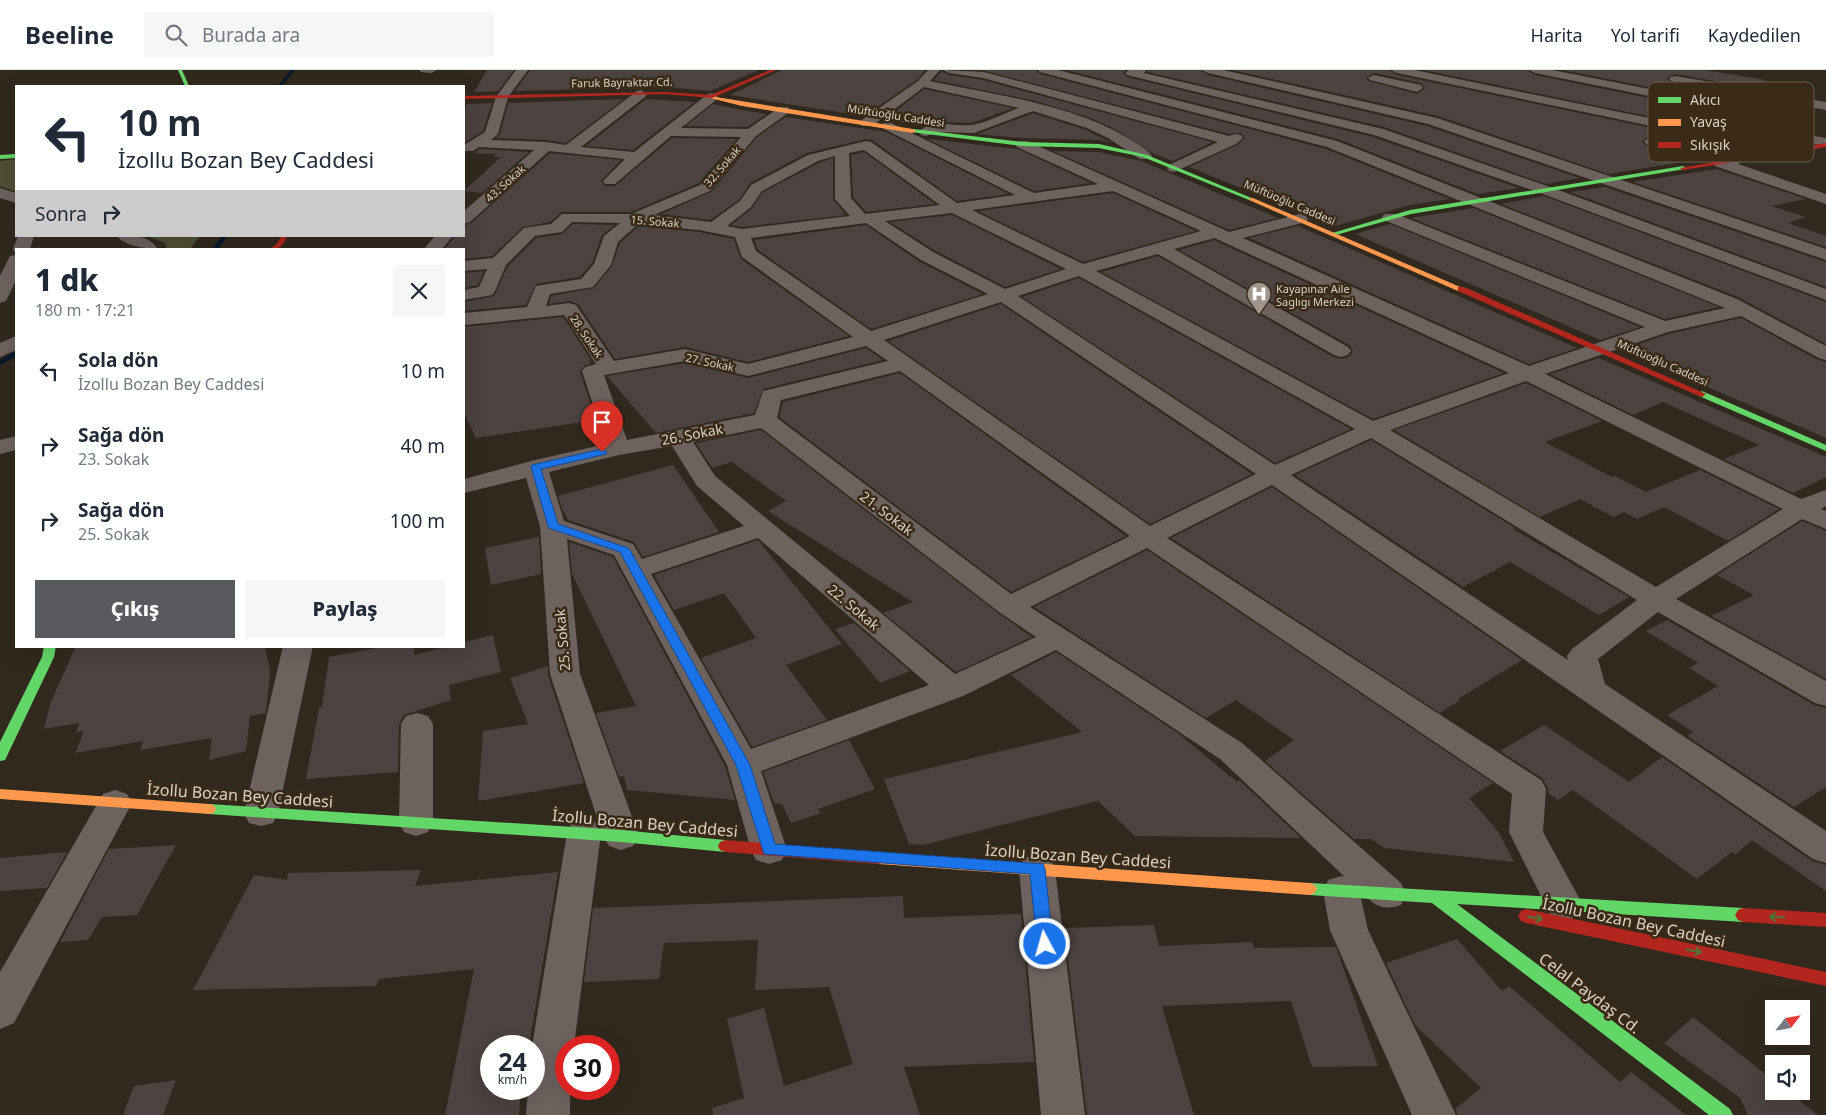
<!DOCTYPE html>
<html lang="tr">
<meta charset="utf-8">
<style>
:root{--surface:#fff;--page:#f6f6f7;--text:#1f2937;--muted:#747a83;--line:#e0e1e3;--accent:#595a5d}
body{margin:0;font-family:"Noto Sans",sans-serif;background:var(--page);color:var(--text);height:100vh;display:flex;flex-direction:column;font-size:19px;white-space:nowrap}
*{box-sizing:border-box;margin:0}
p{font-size:16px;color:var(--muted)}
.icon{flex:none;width:28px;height:28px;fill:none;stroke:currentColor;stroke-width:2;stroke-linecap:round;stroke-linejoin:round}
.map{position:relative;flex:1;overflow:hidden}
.details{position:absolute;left:15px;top:178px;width:450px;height:400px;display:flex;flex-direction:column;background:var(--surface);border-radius:0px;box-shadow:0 5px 20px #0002}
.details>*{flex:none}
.guide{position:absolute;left:15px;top:15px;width:450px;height:152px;border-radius:0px;box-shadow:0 5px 20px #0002;background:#fff;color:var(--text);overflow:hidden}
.needle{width:32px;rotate:59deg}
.buttons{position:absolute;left:1765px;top:930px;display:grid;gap:10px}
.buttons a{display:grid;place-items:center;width:45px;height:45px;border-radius:0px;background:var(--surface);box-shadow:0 5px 20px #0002;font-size:25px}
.speed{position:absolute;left:480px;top:965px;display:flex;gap:10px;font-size:25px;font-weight:700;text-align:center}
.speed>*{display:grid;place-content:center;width:65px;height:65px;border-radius:50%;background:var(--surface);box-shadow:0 5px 20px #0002;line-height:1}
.speed small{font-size:12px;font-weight:400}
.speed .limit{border:8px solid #d22;background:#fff;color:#111}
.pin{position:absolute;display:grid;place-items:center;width:42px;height:42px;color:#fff;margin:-51px -21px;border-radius:50% 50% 50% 0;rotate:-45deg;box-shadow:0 0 5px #0007}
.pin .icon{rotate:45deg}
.me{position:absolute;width:55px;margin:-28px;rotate:354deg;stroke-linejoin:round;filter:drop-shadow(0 0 4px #0008)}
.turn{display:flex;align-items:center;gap:18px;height:105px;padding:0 20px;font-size:22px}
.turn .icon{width:65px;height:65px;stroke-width:2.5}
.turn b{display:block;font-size:35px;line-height:42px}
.then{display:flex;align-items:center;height:48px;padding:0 20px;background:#0003;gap:10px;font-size:19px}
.round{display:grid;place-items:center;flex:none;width:52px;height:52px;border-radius:0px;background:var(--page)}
.summary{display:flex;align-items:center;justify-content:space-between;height:85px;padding:0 20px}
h1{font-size:30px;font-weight:800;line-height:38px}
.button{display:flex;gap:10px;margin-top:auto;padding:10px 20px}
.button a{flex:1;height:58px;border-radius:0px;background:var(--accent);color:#fff;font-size:20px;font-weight:800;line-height:58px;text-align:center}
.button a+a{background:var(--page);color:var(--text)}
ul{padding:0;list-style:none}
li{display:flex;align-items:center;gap:15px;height:75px;padding:0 20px}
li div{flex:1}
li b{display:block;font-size:19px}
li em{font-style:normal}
header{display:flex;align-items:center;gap:30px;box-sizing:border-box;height:70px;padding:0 25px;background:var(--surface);border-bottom:1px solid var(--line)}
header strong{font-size:24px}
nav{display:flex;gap:28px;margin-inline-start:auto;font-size:18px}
.search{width:350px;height:45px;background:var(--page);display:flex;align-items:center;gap:12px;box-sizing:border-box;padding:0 18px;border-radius:0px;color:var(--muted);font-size:19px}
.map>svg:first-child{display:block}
</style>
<header>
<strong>Beeline</strong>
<div class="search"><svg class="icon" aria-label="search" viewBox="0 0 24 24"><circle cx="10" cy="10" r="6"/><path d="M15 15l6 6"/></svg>Burada ara</div>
<nav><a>Harita</a><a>Yol tarifi</a><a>Kaydedilen</a></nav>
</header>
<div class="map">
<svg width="1826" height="1045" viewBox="0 0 1826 1045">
<rect width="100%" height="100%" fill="#32291e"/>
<path fill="#4e4f35" d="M16,89V122L0,116V91Z
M147,166H200L190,179H167L165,173Z"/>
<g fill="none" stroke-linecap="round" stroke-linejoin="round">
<path fill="#071a2b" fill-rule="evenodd" d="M291,0H295L282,16H278Z
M222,166H228L218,179H212Z
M13,282H16V287L0,295V290Z"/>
</g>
<path fill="#4c423f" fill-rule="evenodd" d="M487,0H514L498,21L474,22Z
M530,0H759L710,21L665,17L515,21Z
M782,0H925L917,10L864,46L730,25Z
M981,0H1036L1040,4L1326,79L1450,129L1410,135L1335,156L1189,97L1237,75L1245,68L1241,63L1229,64Z
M1066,0H1126L1123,3L1127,7L1373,67L1519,118L1477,124L1338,69Z
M1148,0H1200L1208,5L1427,56L1580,108L1546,114L1384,57L1147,2Z
M1232,0H1389L1397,5L1758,80L1732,84L1650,65L1642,71L1646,76L1702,89L1608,104L1438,46ZM1374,3L1421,13L1425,18L1417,24L1369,11L1366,8Z
M1423,0H1527L1535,5L1788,56L1782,58L1765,57L1761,63L1765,67L1798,73L1790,75Z
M1562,0H1705L1766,10L1755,18L1675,4L1670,6L1667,9L1671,13L1743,26L1741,28L1800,41L1796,42L1814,46L1804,50L1798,46Z
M942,1L949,5L983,10L1213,72L1173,91L1152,83L1113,58L1088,47L1036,31L934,10Z
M924,19L1013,38L972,53L937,52L923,56L884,50Z
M624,29L566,73L546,70L496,68L500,64L508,33Z
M646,29L695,32L633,80L586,76Z
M492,33L483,61L464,73V40L467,34Z
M713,34L742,40L767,44L747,57L686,56Z
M1033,43L1086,60L1112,73L1099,70L1022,68L977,64Z
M786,47L886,62L1009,124L957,131L872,70L866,69L807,83L750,113L739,130L710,150L661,144L711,122L757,67Z
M672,68L737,69L699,113L631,142H562L550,152L523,157L492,186L464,189V179H445L455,166H464V156L471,153L550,83L621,90L601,111L605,116H615Z
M927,69L1018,79L1091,113L1034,121Z
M480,79L529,82L482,123L464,121L501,87H493L496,84L468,83H474Z
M1053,81L1099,82L1141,91L1278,148L1229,160Z
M864,82L935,134L866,142L853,127L851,85Z
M833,88V129L846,145L742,157L731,155L752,138L763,122L819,93Z
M1717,99L1806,129L1771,136L1806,147L1788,153L1826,166V177L1633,112Z
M1605,117L1826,192V217L1570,122Z
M1113,123L1196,161L1083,192L978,141Z
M1544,126L1826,232V274L1738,227L1501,134Z
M1473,138L1719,237L1665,249L1411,148Z
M952,145L1061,199L1005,217L934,180L890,152Z
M573,154L615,155L602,165L592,193L580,207L536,214L526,235L464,241V232L494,226L508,196L536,168L562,164Z
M1390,154L1640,257L1600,270L1355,164Z
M866,155L920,192L983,224L871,259L758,180L754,170Z
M639,156L699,162L734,169L741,189L849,266L748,292L685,277L615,289L578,234L569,231L549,234L551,226L594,218L612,196L620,173Z
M1298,156L1577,278L1529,294L1249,168Z
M1215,170L1220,173L1504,303L1373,349L1101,202L1158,186L1333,287L1342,289L1350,286L1353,281L1349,275L1179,180Z
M484,201L478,215L464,218V203Z
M1079,208L1351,359L1275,393L1022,227Z
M1001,234L1252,404L1150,454L888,271Z
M563,247L593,293L589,289L590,294L584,296L580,302L596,350L476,368L464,343V257Z
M1741,248L1818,290L1826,292V368L1622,280L1668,264Z
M866,278L883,290L763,319L754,343L656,363L607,306L685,293L748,308Z
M1599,288L1826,387V407L1793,423L1724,389L1759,375L1663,332L1633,345L1550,304Z
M900,303L1126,466L1011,522L779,347L783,332Z
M1526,313L1602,351L1545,372L1612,407L1615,406L1646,422L1700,400L1779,439L1728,471L1664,437L1637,449L1624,442L1614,447L1580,429L1540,447L1394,360Z
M761,360L998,543L1032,567L956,602L883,543L913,532L768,441L786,431L732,392L712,398L696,373Z
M1371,370L1515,458L1513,459L1629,527L1599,545L1510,492L1463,517L1295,405Z
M673,395L719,462L643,487L634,472L568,450L562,439L558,426Z
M1272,417L1522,590L1458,629L1460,630L1440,643L1171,468Z
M1802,451L1826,461V609L1711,546L1754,525L1717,505Z
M539,467L541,504L491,515L485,478Z
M758,470L842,574L786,595L827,650L752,677L701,588L756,568L724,523L674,540L654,505Z
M569,472L613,487L725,696L735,730L627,720L624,706L619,707L596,643L636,636L572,504Z
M1147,480L1493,713L1469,728L1498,761L1514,792L1384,778L1371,769H1354L1265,691L1294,670L1236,630L1206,648L1034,537Z
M1667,550L1814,635L1826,638V717L1794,737L1687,666L1693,662L1667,645L1718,616L1689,598L1698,593L1646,561Z
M854,553L910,601L880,613L835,559Z
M493,565L501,602L449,615L451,630L404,645L399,654L398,702L306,709L319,638L322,637L329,587L388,576H414V585L449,576H464V572Z
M76,576H265L270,601L266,643L250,646L246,681L209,690L212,668L140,680L143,671L75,683L84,661L76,663L79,653L44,659L50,634Z
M1056,582L1179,664L1237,712L1239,710L1301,768L1135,766L1098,731L923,775L909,774L884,709L1082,662L1011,605Z
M548,596V605L584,713L478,731L483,661L528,654L510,608Z
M1544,655L1629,712L1662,687L1812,791L1826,795V821L1752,770L1736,784L1732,782L1697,809L1573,720L1558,730L1548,723V718L1542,708L1500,681Z
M849,670L875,719L818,739L821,743L791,753L782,734L774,733L763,702Z
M176,775L137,845L102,847L88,870L60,872L109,779Z
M67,782L47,818L0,821V788Z
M421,800L415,816L558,802L529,976H491V1019H521L519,1045H445L474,899L379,909L376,916L193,920L254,805L287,810L288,803Z
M903,826L904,848L1021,844L1034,992L904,997L920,1045H713L712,1038L744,1028L727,949L764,938L784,1016L853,994L829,917L755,920L758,870L664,873L659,909L584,912L593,838Z
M1154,855L1159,876L1252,872L1254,878L1336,877L1378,996L1312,997L1291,931L1162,936L1194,1045H1087L1064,858Z
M1457,869L1502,921L1509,916L1620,1012L1631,1002L1686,1045H1458L1455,1039L1481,1018L1415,955L1386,893Z
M1693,947L1774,1011V1021H1787L1818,1045H1748L1740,1028L1664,973Z
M176,1010L163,1045H123L134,1016Z"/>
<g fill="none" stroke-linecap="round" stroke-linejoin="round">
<path fill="#6e625f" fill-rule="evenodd" d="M419,0H437L431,3L421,2Z
M516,0H528L508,27L498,64L491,70L546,72L566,75L637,21L641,20L647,24L645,27L581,77L634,82L708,24L712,23L718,27L716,30L681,58L748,59L780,37H788L790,40L788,43L756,66L710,121L654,145L711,152L740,131L751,115L808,85L866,71L871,72L957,133L1015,125L884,59L882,56L884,53L889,52L1034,123L1098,114L1017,77L1015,74L1017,71H1027L1229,162L1300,144L1306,146L1308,149L1306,152L1243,168L1529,296L1645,257L1384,150L1382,147L1384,144H1396L1665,251L1725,238L1327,77L1040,2L1038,0H1058L1337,71L1737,229L1826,276V290L1819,288L1741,246L1668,262L1545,304L1801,429L1826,420V436L1821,439L1826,441V459L1802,449L1676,529L1826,611V636L1815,633L1658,542L1598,589L1605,614L1826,761V793L1813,789L1272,415L1167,468L1541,710L1546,719L1543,762L1583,835L1577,846L1564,851L1551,846L1509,762L1512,724L1147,478L1030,537L1242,673L1401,813L1406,824L1401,835C1380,842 1374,834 1359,820L1368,860L1456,1045H1412L1330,860L1323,821L1328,810L1341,806L1345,807L1220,689L1056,580L963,626L761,701L787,780L782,790L769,794L756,790L751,780L727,695L614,485L567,469L580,604L639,766L633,776L621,780L609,776L603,766L550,604L540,456L526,408L464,423V409L535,390L606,374L582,301L585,297L596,294L564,245L464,255V243L527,237L536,216L581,209L594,194L604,166L620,153L572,152L562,162L535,166L506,195L495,221L492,225L464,230V220L479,217L487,199L464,201V191L493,188L524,158L551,154L562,144H631L700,115L741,67L671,66L615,114H605L603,111L625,89L549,81L470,152L464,154V141L534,80L479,77L473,81H464V75L485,62L496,27ZM864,80L940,135L865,144L851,128L849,83ZM835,86V129L850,146L742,159L727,156L751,137L762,121L818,91ZM1113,121L1201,161L1083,194L972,140ZM952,143L1066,199L1005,219L933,182L885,151ZM866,153L921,190L988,224L871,261L756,181L751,168ZM638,154L699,160L735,167L742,187L853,267L748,294L685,279L614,291L576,235L569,233L546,236L550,224L593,217L611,195L618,172ZM1215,168L1221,171L1509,303L1373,351L1096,201L1158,184L1334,285L1341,287L1348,285L1351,281L1348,277L1174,179ZM1079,206L1355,359L1275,395L1018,226ZM1001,232L1256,404L1150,456L884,270ZM866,276L888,291L763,321L755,345L627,370L604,305L685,291L748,306ZM900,301L1130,466L1011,524L777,348L781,330ZM1526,311L1783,439L1656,517L1390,360ZM761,358L999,542L1036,567L955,604L715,406L693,372ZM1371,368L1637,530L1572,579L1567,586L1568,590L1291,405ZM672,376L697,416L744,456L642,489L633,474L564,451L549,402L619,385ZM758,468L929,615L751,679L651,504Z
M928,0H940L930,11C995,25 1078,35 1134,72C1140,76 1148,80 1152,86L1150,89H1140L1108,68L1087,58L1033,41L974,63L938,62L926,66L921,65L919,62C931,48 956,57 972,55C987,53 1005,43 1019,38L924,17L872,56H862L860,53L862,50L918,11Z
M943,0L984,2L1229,66L1236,64L1241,65L1243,68L1236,74L1174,102L1169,101L1167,98L1169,95L1218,72L983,8L949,3Z
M1129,0H1146L1144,3L1383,59L1553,118L1826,219V230L1543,124L1374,65L1127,5L1125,3Z
M1202,0H1223L1437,48L1826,179V190L1428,54L1208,3Z
M1391,0H1414L1791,77L1798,81L1791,85L1397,3Z
M1529,0H1552L1798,48L1804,52L1798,56L1535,3Z
M1374,5L1421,15L1423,18L1417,22L1370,10L1368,8Z
M1675,6L1826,32V40L1671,11L1669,9L1671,7Z
M1770,58L1826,68V76L1765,65L1763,62L1765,59Z
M1651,67L1740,88L1742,91L1738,94L1826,124V134L1715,96L1713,93L1715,90L1646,74L1644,71Z
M0,118L16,123V133L0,128Z
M18,166H34L30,179H16L15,183L13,179Z
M117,166C133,166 148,164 158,179C147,179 124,176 117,166Z
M435,166H453L442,179H424Z
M16,185V210L6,231L0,233V206L10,186Z
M16,266V280L0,287V273Z
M16,366V380L0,384V370Z
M283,576H313L278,743L273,753L261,756L249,753L244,743Z
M417,643L428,646L433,654V752L428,762L416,766L404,762L399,752L401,654L406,646Z
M115,720L127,724L132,733L14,953L0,959V902L103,724Z
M584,749L596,753L601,763L574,976H566V1019H570V1045H526L528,1019H534L532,976L567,763L572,753Z
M1037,784L1050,788L1055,799L1085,1045H1041L1019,799L1024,788Z"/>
<path fill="#63d668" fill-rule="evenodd" d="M178,0H182L189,16H185Z
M913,59L1022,72L1099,74L1147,85L1254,129L1249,130L1143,87L1099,78L1022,76L911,62Z
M16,84V88L0,89V85Z
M1683,96L1685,97V99L1411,144L1332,166L1329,164L1410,140Z
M1702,321L1826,375V381L1699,326L1698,324Z
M44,576H56L54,587L7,686L5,690L0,691V672L42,587Z
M209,734L621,760L725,770L730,772L732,776L730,780L725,782L621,772L209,744L204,743L202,739L204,735Z
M1310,813L1743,838L1748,840L1751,845L1748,850L1743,852L1457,834L1730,1039L1733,1045H1709L1432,833L1310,825L1305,823L1303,819L1305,815Z"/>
<path fill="#ff974d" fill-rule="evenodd" d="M710,26L913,59L916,61L913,63L742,36L710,28Z
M1249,128H1253L1465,219L1458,221L1249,130Z
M0,719L209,734L214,735L216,739L214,743L209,744L0,729Z
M878,782L1310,813L1315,815L1317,819L1315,823L1310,825L878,794L873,792L871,788L873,784Z"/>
<path fill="#b3261e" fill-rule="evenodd" d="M770,0H776L712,28L665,24L464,29V26L665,22L711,25Z
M1826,73V77L1683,100L1680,98Z
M281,166H287C283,176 281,179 270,179L277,174Z
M1458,217H1464L1706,324L1702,327L1699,326L1458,221Z
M725,770L878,782L883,784L885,788L883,792L878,794L725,782L720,780L718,776L720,772Z
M1743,838L1826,843V857L1743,852L1738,850L1735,845L1738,840Z
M1526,839L1826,902V916L1526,853L1521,851L1518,846L1521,841Z"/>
</g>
<defs><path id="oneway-shaft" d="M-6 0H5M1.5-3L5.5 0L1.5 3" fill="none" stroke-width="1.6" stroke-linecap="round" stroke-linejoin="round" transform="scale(1.25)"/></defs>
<g stroke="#4c773b">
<use href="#oneway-shaft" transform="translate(1777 847) rotate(-177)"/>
<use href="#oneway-shaft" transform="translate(1535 848) rotate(12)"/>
<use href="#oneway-shaft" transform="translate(1694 881) rotate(12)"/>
</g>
<path fill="#1a73e8" stroke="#114b97" d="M602,379L607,382L606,384L541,399L558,454L628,478L630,480L750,695L775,774L1043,794L1045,799L1053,874L1051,879L1045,881L1040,879L1037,874L1030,804L764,784L736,695L620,482L549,458L548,456L531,397L532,395Z"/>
<defs>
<symbol id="hospital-pin" viewBox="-11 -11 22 30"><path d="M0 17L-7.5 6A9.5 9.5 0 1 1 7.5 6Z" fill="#a0968b" stroke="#3a2a16"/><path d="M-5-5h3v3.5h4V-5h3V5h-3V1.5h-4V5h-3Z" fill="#fff"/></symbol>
</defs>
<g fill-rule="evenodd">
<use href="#hospital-pin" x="1245" y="210" width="28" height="38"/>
</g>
<g text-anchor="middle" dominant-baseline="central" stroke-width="5" stroke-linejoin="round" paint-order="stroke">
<g font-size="11" fill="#dcd1c5" stroke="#3a2a16">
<text transform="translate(622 12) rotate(-1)">Faruk Bayraktar Cd.</text>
<text transform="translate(896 45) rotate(9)">Müftüoğlu Caddesi</text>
<text transform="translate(722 96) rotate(-49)">32. Sokak</text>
<text transform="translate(505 113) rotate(-42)">43. Sokak</text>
<text transform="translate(1290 132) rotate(23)">Müftüoğlu Caddesi</text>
<text transform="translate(655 151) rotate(5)">15. Sokak</text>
<text transform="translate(587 266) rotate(56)">28. Sokak</text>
<text transform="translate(710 292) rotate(12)">27. Sokak</text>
<text transform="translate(1663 292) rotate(24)">Müftüoğlu Caddesi</text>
</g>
<g font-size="11" fill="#dcd1c5" stroke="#3a2a16" text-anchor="start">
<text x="1276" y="218">Kayapınar Aile<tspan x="1276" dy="13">Saglıgı Merkezi</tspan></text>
</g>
<g font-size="14" fill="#dcd1c5" stroke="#3a2a16">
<text transform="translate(692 364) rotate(-11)">26. Sokak</text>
<text transform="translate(887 443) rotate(37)">21. Sokak</text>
<text transform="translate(854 537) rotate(40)">22. Sokak</text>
<text transform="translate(562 570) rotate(-95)">25. Sokak</text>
</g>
<g font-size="16" fill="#dcd1c5" stroke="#3a2a16">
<text transform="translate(240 725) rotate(4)">İzollu Bozan Bey Caddesi</text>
<text transform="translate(645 753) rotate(5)">İzollu Bozan Bey Caddesi</text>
<text transform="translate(1078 786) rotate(4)">İzollu Bozan Bey Caddesi</text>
<text transform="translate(1634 852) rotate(12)">İzollu Bozan Bey Caddesi</text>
<text transform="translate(1590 923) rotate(37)">Celal Paydaş Cd.</text>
</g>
</g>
<rect x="1648" y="12" width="166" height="80" rx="8" fill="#3a2a16" stroke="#6b5c4b" stroke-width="1"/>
<rect x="1658" y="27" width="23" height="6" fill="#63d668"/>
<rect x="1658" y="49" width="23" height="7" fill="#ff974d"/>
<rect x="1658" y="72" width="23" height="6" fill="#b3261e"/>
<g font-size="14" fill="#dcd1c5">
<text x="1690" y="35">Akıcı</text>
<text x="1690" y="57">Yavaş</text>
<text x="1690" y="80">Sıkışık</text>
</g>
</svg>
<div class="buttons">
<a><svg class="needle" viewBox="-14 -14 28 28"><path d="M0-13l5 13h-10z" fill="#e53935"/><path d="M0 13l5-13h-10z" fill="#747a83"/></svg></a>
<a><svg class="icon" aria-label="sound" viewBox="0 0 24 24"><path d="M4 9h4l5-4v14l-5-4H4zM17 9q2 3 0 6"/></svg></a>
</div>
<div class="speed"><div>24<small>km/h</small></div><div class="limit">30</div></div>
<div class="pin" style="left:602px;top:382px;background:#d93025"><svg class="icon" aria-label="arrive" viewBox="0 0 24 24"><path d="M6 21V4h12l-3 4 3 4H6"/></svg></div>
<svg class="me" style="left:1045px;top:874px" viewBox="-20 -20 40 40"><circle r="17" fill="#1a73e8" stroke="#fff" stroke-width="3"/><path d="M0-11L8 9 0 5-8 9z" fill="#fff"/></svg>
<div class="guide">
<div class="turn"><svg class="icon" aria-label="left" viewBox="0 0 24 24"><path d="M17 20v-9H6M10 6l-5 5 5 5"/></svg><div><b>10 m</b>İzollu Bozan Bey Caddesi</div></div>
<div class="then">Sonra<svg class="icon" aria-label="right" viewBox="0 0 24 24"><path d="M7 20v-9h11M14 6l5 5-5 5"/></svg></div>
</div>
<section class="details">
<div class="summary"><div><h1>1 dk</h1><p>180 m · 17:21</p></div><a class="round"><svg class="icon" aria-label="close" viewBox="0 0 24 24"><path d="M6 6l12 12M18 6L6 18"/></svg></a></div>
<ul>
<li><svg class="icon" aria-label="left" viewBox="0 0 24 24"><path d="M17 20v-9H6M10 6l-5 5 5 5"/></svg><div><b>Sola dön</b><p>İzollu Bozan Bey Caddesi</p></div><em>10 m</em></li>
<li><svg class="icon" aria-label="right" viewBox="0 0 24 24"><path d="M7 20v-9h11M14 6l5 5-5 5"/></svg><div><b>Sağa dön</b><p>23. Sokak</p></div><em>40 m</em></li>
<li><svg class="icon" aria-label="right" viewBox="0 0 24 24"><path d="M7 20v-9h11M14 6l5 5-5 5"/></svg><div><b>Sağa dön</b><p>25. Sokak</p></div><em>100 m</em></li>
</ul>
<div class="button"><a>Çıkış</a><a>Paylaş</a></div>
</section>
</div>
